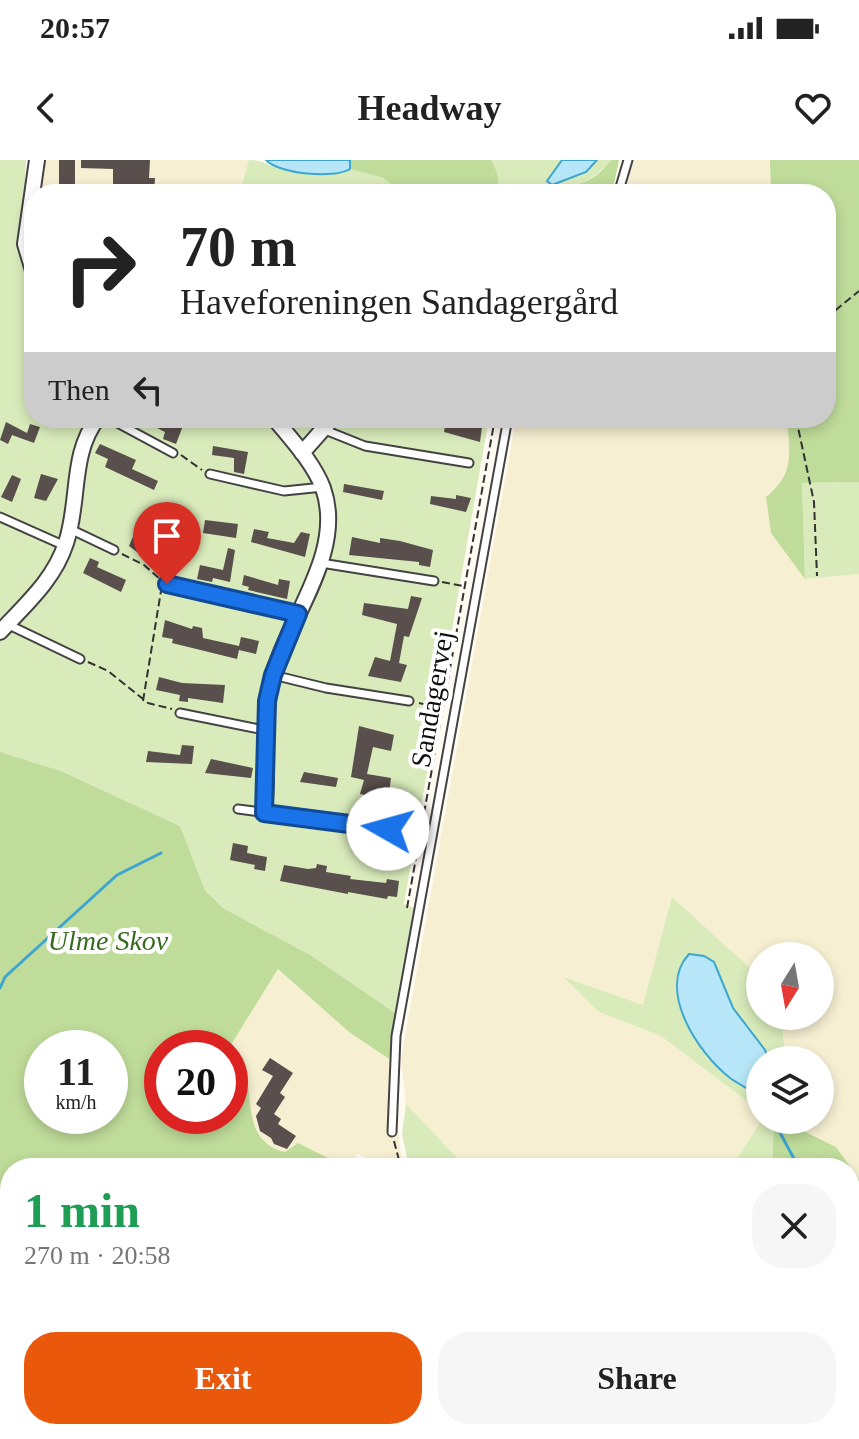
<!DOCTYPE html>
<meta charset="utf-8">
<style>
:root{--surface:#fff;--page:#f6f6f6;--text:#222;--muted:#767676;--accent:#ea580c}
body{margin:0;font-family:"Times New Roman",serif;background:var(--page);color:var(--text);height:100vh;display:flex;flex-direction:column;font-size:30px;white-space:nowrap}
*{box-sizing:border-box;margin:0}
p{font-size:26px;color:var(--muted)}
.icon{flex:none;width:44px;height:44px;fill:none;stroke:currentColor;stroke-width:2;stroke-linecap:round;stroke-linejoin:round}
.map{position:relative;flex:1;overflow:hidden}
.sheet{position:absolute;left:0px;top:998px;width:860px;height:282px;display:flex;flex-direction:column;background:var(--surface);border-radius:32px 32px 0 0;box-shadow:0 4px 12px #0003}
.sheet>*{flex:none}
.top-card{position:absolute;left:24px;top:24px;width:812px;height:244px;border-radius:32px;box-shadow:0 4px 12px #0003;background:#fff;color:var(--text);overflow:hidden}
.needle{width:52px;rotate:191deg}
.controls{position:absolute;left:746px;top:782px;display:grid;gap:16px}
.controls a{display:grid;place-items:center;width:88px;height:88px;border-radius:50%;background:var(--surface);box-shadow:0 4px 12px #0003;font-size:40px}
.speed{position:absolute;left:24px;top:870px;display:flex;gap:16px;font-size:40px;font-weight:700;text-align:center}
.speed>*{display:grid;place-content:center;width:104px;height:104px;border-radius:50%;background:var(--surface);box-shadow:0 4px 12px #0003;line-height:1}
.speed small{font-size:20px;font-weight:400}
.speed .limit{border:12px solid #d22;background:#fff;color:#111}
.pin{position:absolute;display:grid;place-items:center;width:68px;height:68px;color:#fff;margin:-82px -34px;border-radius:50% 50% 50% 0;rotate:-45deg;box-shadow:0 0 8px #0007}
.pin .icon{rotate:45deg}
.me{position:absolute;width:88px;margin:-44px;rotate:277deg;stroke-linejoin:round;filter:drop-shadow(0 0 6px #0008)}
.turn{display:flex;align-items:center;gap:28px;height:168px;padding:0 24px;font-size:36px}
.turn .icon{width:104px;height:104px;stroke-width:2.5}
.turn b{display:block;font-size:56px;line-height:68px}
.then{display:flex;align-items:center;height:76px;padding:0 24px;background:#0003;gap:16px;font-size:30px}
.round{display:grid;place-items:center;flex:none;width:84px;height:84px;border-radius:32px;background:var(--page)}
.headline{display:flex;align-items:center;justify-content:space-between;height:136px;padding:0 24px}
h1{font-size:48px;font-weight:700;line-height:60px;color:#1e9e55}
.cta{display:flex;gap:16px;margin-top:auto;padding:16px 24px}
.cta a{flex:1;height:92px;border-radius:32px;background:var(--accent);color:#fff;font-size:32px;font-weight:700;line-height:92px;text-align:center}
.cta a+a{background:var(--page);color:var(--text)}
.status{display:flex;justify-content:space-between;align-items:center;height:56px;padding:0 40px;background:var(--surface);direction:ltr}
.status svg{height:22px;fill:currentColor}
header{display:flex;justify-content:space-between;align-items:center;height:104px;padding:0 24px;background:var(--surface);font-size:36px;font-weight:700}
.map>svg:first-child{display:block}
</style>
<div class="status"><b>20:57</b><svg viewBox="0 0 49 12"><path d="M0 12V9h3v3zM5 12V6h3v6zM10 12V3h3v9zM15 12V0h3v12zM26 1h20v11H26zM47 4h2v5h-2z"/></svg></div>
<header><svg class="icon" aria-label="back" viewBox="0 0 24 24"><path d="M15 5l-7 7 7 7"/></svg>Headway<svg class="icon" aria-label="heart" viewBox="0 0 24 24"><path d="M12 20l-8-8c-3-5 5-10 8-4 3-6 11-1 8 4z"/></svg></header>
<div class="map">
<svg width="859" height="1279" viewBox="0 0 859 1279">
<rect width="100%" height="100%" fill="#fffbf2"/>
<path fill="#f6efd2" d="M39,0H249L239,34H34V110L29,92L28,73L30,54Z
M633,0H770L771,34H625Z
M516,258H787L790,302L785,322L766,337L805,419L859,414V1019L836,987L789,964L788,960H820V900H785L782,856H820V796H760V817L673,738L643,846L565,819L599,852L661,876L760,951L762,960L731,1008H467L406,944L401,899Z
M278,809L349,872L397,905V964L403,1008H390L358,994L348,1008L298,983L285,993L274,990L262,981L251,962L248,922L230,911L229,888Z"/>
<path fill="#d9ebbb" d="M0,0H26L21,99L34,120V258H210L212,263L235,265L236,258H489L404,744L415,748L398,855L312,796L223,748L205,730L180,666L61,611L0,592Z
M249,0C263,0 267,5 279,8C299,14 332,19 350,9L383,18L403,34H239Z
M491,0H611C583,36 534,34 493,34C502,22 498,12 491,0Z
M859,322V414L805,419L802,323Z
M672,737L760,817V856H782L785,900H760V951L661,876L599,852L563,817L643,845Z
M406,944L467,1008H409L402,974Z
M762,960H774L772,1008H731Z"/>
<path fill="#bfdc9a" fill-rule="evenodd" d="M350,0H491C498,12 502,22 493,34H403L383,18L350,9Z
M611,0H619L612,34H535C566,21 585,34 611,0Z
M770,0H859V322L802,323L805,419L771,373L766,337C796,312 789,294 787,258H826V34H771Z
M0,592L61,611L180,666L205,730L223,748L312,796L398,855L389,899L349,872L278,809L229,888H162V956H230V911L248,922C251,952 250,984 285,992L298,983L348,1008H10V1270H850V1008H772L774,960H781L836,987L859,1019V1279H0ZM42,888H110V956H42Z"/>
<path fill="#b6e6f7" stroke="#3ca6d0" stroke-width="2" d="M266,0H350V9C334,19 279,14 266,0Z
M562,0H597L586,12L552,25L547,21Z
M689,794L704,796L714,802L733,848L765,890L768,900H760V933L757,935C748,929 739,924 730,918C698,893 656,830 689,794Z"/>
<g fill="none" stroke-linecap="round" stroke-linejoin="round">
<path stroke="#3ca6d0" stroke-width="3" d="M0,828L5,817L117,715L161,693
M778,969L799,1008
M0,1246L10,1245
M811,1279L813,1270"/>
</g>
<path fill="#594f4c" d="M59,0H75V34H59Z
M81,0H150L149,18H155L154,34H113V9L81,8Z
M137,258H186L176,284L163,279L165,272Z
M446,261L482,267L480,282L444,272Z
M6,262L27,273L30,264L40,267L34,283L12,275L8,284L0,280Z
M100,284L136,300L132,309L158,321L154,330L105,307L108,299L95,293Z
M213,286L248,292L244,314L234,312V298L212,295Z
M41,314L58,319L46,341L34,338Z
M12,315L21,319L12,342L1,337Z
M344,324L384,331L382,340L343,332Z
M456,335L471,338L466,352L430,344L431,336L456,339Z
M205,360L238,364L236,378L203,373Z
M254,369L269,372L267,378L294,383L301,372L310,374L305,397L251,382Z
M135,372L152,381L145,398L129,386Z
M352,377L380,383V378L400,381L433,390L430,407L419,405V402L349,395Z
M228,388L235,390L230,422L213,418L212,422L197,419L200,405L223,410Z
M90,398L99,402L97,407L126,420L121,432L83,413Z
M244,415L278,425L279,419L290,421L287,439L248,430L249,427L242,425Z
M411,436L422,438L409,477L404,476L399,503L407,505L401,522L368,516L375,497L390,501L397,464L362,455L364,443L408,449Z
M165,460L192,469L193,466L202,468L203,478L239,486L241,477L259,481L256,494L239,490L237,499L172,483L173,479L162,477Z
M159,517L182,523L225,525L223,543L188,538V542L179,541L180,535L156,530Z
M359,566L394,575L391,591L373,587L367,614L391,618L388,640L360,634L364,620L351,617Z
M182,585L194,586L192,604L146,602L148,591L180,595Z
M211,599L253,608L251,618L205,613Z
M304,612L338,618L336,627L300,622Z
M233,683L248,686L247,693L267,697L265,711L254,709L255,705L230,700Z
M317,704L327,706L326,712L351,716L350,719L386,723L387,719L399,721L397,737L388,736L387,739L348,732V734L280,721L284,705L308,709L316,708Z
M270,898L293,913L280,933L285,937L274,954L281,959L278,964L296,976L287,989L274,984L271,978L260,971L256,956L261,948L256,944L273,916L262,910Z"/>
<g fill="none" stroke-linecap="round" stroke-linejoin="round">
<defs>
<path id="lane" d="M618,34L628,0
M77,258L92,265
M108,258L173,293
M325,270L365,286L469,303
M210,314L284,331L323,327
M0,357L65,386
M70,369L114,390
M321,403L434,421
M167,424L298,454
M7,464L80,499
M273,515L326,528L409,541
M180,553L264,570
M238,649L388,669
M392,972L396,876L508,258"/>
<path id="street" d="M34,114L25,84L37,0
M302,293L333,258
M0,472C26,444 54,420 66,383C80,342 70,293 98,258
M264,653C269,608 261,564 272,519C287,459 346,393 323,328C313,302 291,279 274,258"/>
</defs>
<use href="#lane" stroke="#434343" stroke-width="11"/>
<use href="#street" stroke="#434343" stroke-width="18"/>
<path stroke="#323232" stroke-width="2" stroke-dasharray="8 4" stroke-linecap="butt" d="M826,158L859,131
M796,258L814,342L817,416
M181,295L202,310
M122,394L144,405L160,419
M442,422L463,426
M88,502L108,511L148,543L172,549
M143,541L161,431
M419,543L440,548
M397,670L418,673
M407,748L495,258
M394,981L401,1008
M342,1279L344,1270"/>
<use href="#lane" stroke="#fff" stroke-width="7"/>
<use href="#street" stroke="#fff" stroke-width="14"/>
</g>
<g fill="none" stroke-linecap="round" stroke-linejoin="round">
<defs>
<path id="route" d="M167,424L298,454L273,515L267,541L264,653L388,669"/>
</defs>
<use href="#route" stroke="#114b97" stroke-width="20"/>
<use href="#route" stroke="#1a73e8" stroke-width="14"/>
</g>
<g text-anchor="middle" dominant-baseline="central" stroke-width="8" stroke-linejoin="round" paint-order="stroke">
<g font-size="28" fill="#101010" stroke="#fff">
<text transform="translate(432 539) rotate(-80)">Sandagervej</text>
</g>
<g font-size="28" font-style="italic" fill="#366a1e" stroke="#fff">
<text x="108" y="780">Ulme Skov</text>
</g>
</g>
</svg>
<div class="controls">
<a><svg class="needle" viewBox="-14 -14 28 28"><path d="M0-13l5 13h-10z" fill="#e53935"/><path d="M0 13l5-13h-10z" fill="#767676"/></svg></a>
<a><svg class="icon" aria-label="layers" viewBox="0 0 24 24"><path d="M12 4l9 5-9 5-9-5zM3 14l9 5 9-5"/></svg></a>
</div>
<div class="speed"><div>11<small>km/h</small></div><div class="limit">20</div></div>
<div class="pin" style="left:167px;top:424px;background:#d93025"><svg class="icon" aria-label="arrive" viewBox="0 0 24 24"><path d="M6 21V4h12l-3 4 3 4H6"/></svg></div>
<svg class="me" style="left:388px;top:669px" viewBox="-20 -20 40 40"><circle r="19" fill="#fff"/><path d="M0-13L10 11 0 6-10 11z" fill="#1a73e8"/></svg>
<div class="top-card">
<div class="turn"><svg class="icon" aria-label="right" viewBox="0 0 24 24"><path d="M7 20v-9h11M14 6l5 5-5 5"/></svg><div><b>70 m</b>Haveforeningen Sandagergård</div></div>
<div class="then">Then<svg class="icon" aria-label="left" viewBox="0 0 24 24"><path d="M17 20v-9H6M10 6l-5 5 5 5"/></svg></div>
</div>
<section class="sheet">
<div class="headline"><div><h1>1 min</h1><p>270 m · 20:58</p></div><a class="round"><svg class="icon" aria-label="close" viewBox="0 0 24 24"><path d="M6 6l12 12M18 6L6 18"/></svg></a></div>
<div class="cta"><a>Exit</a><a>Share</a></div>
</section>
</div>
